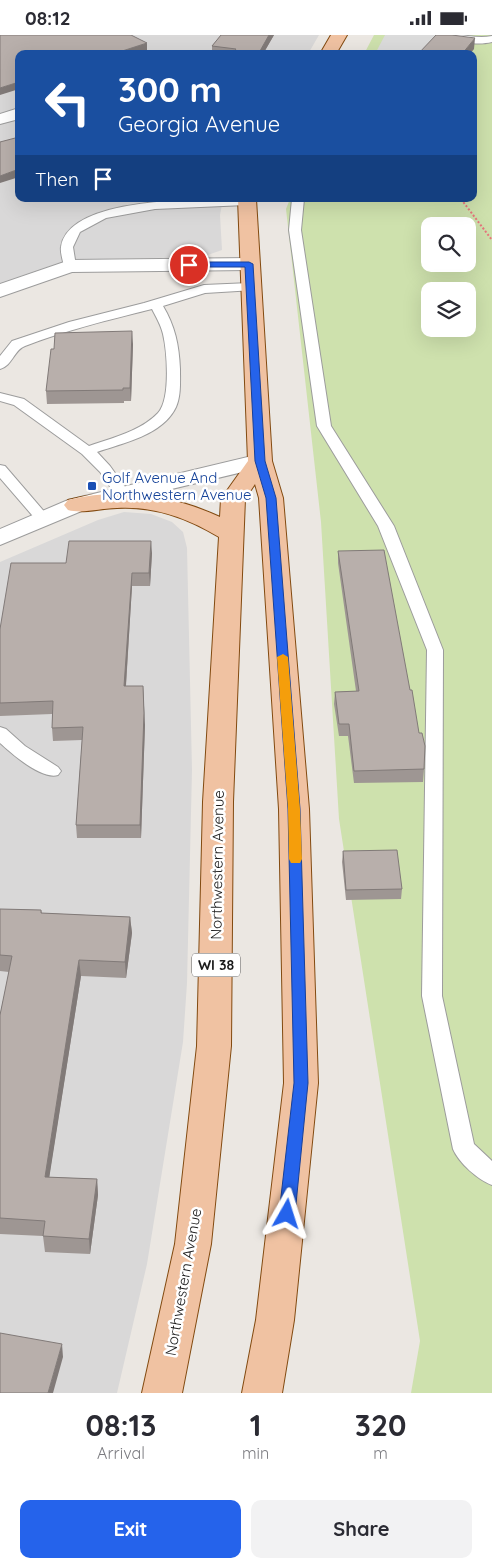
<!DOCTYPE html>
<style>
:root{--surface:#fff;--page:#f2f2f3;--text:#2b2b33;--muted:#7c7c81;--accent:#2563eb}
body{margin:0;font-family:Quicksand,sans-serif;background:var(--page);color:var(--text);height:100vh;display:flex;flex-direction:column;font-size:19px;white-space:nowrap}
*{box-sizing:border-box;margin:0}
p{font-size:16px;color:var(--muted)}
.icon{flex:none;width:28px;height:28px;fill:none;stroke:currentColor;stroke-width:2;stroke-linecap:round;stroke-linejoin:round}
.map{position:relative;height:1358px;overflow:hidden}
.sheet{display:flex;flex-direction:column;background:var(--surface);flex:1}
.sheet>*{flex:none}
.guide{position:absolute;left:15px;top:15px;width:462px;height:152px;border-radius:10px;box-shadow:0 5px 20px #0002;background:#1a4fa0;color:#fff;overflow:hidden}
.fabs{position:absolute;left:421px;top:182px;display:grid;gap:10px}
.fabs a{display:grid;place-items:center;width:55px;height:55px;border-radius:10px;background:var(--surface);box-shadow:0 5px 20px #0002;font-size:25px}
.pin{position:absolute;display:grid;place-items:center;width:42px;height:42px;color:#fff;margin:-21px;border:2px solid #fff;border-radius:50%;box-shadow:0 1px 5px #0007}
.me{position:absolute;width:55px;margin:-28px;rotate:6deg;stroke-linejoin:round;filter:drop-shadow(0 0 4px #0008)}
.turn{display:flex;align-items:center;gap:18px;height:105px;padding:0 20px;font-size:22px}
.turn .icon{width:65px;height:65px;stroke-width:2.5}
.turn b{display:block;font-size:35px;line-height:42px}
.then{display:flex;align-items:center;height:48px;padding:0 20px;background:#0003;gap:10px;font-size:19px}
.eta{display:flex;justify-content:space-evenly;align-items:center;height:85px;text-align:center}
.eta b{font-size:30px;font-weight:800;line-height:35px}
.action{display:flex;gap:10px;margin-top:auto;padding:10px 20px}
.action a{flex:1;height:58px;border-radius:10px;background:var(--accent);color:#fff;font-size:20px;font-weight:800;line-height:58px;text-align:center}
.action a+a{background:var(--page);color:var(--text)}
.status{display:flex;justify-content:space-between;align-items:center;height:35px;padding:0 25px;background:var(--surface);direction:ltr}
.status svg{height:14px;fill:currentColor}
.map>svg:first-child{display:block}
</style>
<div class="status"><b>08:12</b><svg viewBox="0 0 49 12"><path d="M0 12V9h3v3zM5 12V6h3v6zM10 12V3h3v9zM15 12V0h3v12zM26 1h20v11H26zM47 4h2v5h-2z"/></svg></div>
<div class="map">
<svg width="492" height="1358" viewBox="0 0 492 1358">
<rect width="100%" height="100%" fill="#ebe7e2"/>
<path fill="#d9d8d8" d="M0,0H319L308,19H19V164H223L220,180L222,215L202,222L102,224L62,229L0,249Z
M124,477L151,479L172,487L183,497L187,513L192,735L187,948L183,1007L147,1229L117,1358H0V527L98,485Z"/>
<path fill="#cee1ad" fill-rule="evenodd" d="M374,0H492V1358H411L420,1306L339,784L321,487L286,174L290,164H474V19H364ZM430,191H468V229H430ZM430,256H468V294H430Z"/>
<path fill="#dbdbdb" d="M385,0H442L431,19H375Z"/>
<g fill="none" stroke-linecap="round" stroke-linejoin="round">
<defs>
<path id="service" d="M454,0C467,0 479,4 492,1V7C479,10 464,9 454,0Z
M217,164H250L252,166L246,170L155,174L106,183L80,197L73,212L76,231L70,235L64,231C63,226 60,217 61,212C68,165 181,165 217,164Z
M292,164H304L301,195L331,391L394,491L443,615L442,961L474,1109L492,1126V1150C478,1145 459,1128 453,1114L422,961L427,615L378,491L317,391L289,195Z
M250,248L256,252L254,255L205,258L163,271C175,291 179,310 180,334C180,346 181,361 176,372C163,400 123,408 97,417L110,431L130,459L127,462H117L100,437L82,419L14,370L0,366V358L24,364L89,411C112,403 141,396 158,378C171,364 167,316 163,299C161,290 156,282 152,274C109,285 66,295 25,311C14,315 12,331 0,334V321L12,306L69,287L144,268L204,250Z
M0,430L5,431L48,481L51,484L48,487H38L0,443Z
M0,692L6,694L25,711L58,732L61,736L58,740C42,745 12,719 0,708Z"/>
<path id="minor" d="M19,73V84L0,89V79Z
M249,223L256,225L259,229L256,233L249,235L72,237L0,262V249L70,225Z
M260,419L268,421L272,426L268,431L84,475L0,510V494L68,465Z"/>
<path id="primary" d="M331,0H347L336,19H320Z
M238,164H256L272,426L283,463L309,774L318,1048L294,1285L282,1358H242L256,1285L284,1048L279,774L259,463L255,449L245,464L233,767L231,1011L211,1209L182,1358H142L175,1209L197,1011L203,767L219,502C187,483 155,471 117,473C101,473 83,479 68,475L64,470L68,465C120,452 172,460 220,482L221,464L248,426Z"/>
</defs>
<use href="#service" stroke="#9c9c9c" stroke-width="2"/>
<use href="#minor" stroke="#9c9c9c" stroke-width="2"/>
<use href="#primary" stroke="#824a10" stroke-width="2"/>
<path stroke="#e9757c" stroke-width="2" stroke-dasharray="2 2" stroke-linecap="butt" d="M461,164L492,205"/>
<use href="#service" fill="#fff" fill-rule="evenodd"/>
<use href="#minor" fill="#fff" fill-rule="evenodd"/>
<use href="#primary" fill="#f0c2a2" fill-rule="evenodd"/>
</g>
<path fill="#9e9693" d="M221,0H274L263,19H212V11Z
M133,309L131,366H124V368L47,369L46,356L54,314Z
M338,516L424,734L423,747L354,748L348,701H339L334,669L335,657L356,656L338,528Z
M152,518L150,551H132L126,651L145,690L141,803H77L76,790L82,705L53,706L52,693V679L0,681V594L66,528Z
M343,816L402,854L401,864L346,865L342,827Z
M0,874L41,875L42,878L130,882L132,898L126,943L81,941L49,1142L97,1144L98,1160L90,1219L45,1217L43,1201L0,1199V980L9,937L0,936Z"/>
<path fill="#817a78" d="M269,0H274L263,19H260V16Z
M475,3L474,14L470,19H462Z
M147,8V15L136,19H113Z
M19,47V54L0,60V53Z
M19,134V142L0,148V141Z
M132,296L133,309L131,366L130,353Z
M151,506L152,518L150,551L149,538Z
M132,538V551L125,664L124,651Z
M143,651L145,690L141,803L140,790Z
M130,882L132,898L126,943L125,927Z
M79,925L81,941L47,1157L45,1142Z
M97,1144L98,1160L90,1219L89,1204Z
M62,1309L63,1322L53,1358H48Z"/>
<path fill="#b8afab" stroke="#817a78" d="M0,0H131L147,8L113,19H19V47L0,53Z
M221,0H269L260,16H255L258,17L257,19H232L236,14L212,11Z
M436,0H452L475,3L462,19H418Z
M19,102V134L0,141V107Z
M132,296L130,353H123V355L46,356L51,314H54L55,298Z
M69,506H151L149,538H132L124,651H143L144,678L140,790H76L83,692L52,693L53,666L0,668V594L11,528H66Z
M384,515L410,655H412L419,698H422L425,711L424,734L354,736L349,689H339L335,657L359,656L338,516Z
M397,815L402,854L346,855L343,816Z
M0,874L41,875V878L130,882L125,927L79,925L45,1142L97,1144L89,1204L43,1201L45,1186L0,1183V980L12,921L0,920Z
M0,1298L62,1309L48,1358H0Z"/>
<path fill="#2563eb" stroke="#184099" d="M249,227L253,229L265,426L276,463L300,774L308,1048L295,1179L292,1184L287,1186L282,1184L279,1179L294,1048L288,774L266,463L255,426L245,232H189L185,230L189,227Z"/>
<path fill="#f59e0b" d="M283,619L288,622L300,774L302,824L300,828H291L289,824L288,774L277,622Z"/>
<rect fill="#1a4fb4" stroke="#fff" stroke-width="2" x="87" y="446" width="10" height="10" rx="2.5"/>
<g text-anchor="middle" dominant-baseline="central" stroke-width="5" stroke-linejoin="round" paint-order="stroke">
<rect fill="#fff" stroke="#5f5f5f" stroke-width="1" x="192" y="918.5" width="48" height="23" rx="4"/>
<g font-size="14" font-weight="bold" fill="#1b1b1b">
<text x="216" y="930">WI 38</text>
</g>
<g font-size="15" fill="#164399" stroke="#fff" text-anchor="start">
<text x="102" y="442">Golf Avenue And<tspan x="102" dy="17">Northwestern Avenue</tspan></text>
</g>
<g font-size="15" fill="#1b1b1b" stroke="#fff">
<text transform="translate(217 830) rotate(-89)">Northwestern Avenue</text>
<text transform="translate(183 1247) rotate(-80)">Northwestern Avenue</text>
</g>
</g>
</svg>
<div class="fabs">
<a><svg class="icon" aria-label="search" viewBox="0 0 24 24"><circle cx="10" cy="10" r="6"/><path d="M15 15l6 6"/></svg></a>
<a><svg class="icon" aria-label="layers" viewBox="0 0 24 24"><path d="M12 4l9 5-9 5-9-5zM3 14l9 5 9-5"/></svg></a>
</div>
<div class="pin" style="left:189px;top:230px;background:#d93025"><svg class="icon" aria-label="arrive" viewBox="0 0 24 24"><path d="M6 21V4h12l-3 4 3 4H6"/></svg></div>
<svg class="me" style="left:287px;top:1179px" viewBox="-20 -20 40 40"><path d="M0-17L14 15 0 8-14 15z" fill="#2563eb" stroke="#fff" stroke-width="4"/></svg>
<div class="guide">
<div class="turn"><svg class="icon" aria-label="left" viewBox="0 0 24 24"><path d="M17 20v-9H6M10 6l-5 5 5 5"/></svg><div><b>300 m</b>Georgia Avenue</div></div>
<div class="then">Then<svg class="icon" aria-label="arrive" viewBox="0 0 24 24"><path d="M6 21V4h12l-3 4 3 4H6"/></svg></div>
</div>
</div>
<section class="sheet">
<div class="eta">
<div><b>08:13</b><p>Arrival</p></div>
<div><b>1</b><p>min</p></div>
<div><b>320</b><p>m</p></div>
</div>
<div class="action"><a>Exit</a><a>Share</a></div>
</section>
